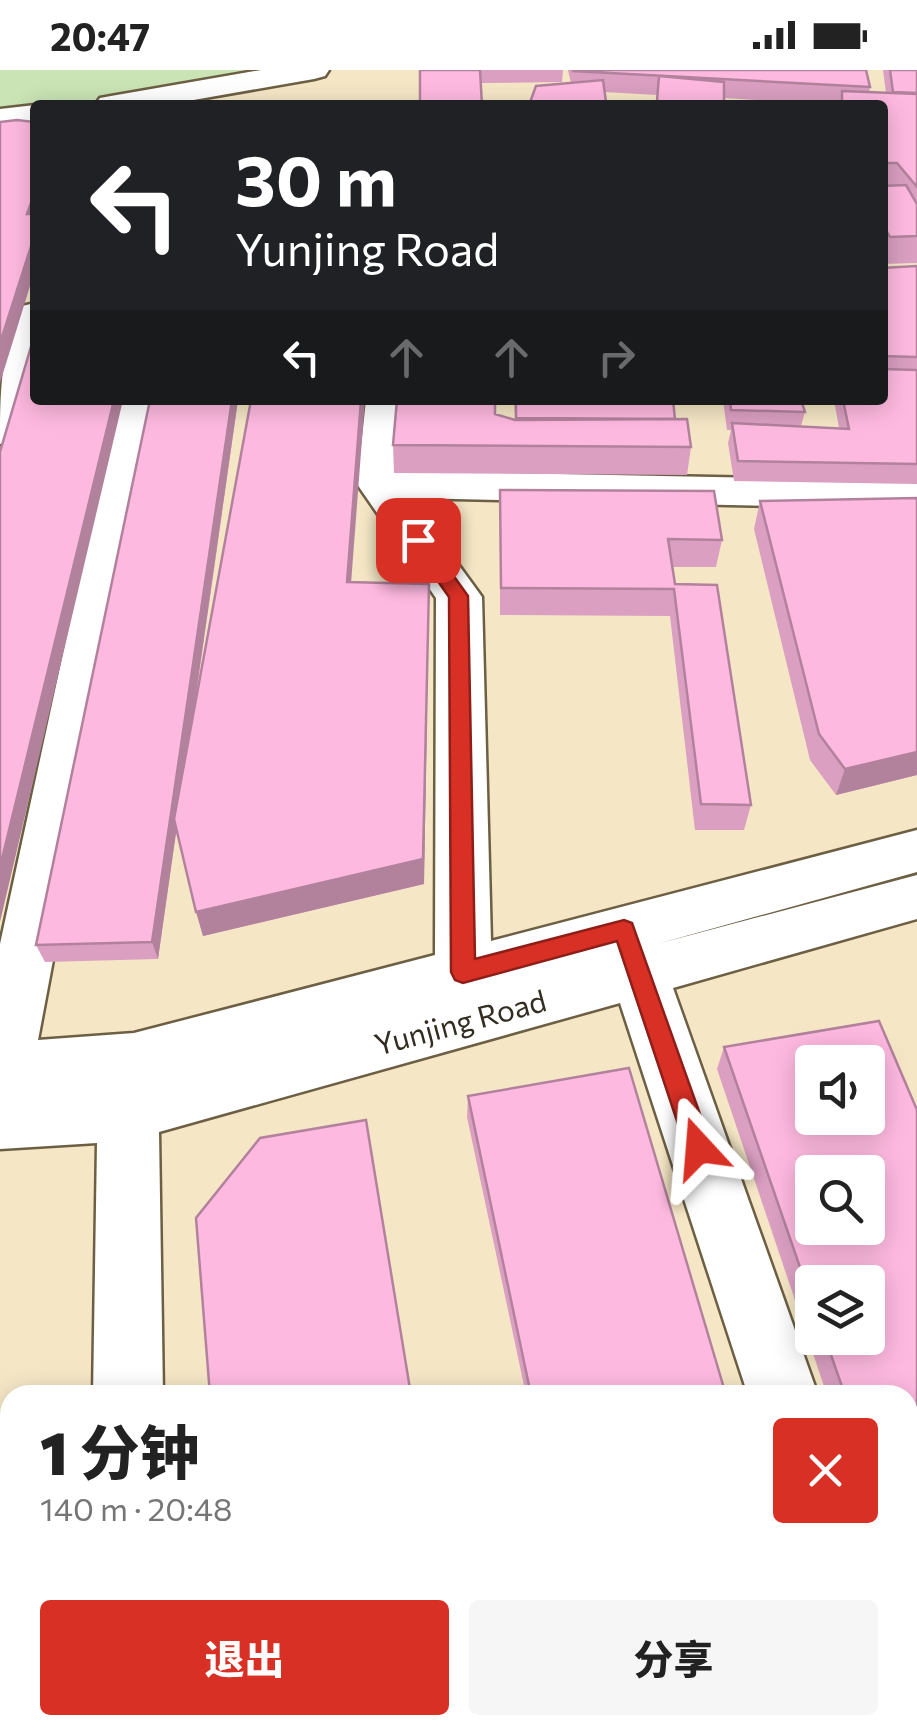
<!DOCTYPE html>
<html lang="zh">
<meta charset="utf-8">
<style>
:root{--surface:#fff;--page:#f6f6f6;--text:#222;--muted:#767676;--accent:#d93025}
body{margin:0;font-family:Commissioner,"Noto Sans SC",sans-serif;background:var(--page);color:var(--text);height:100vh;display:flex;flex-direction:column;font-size:38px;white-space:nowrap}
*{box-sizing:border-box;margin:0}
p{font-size:32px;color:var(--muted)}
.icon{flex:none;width:55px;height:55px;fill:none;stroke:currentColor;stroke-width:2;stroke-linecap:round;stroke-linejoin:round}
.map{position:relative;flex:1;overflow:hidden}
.sheet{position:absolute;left:0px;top:1315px;width:918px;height:350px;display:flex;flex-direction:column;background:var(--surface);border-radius:30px 30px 0 0;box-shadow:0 5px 25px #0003}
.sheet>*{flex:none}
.guide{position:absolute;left:30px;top:30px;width:858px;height:305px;border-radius:10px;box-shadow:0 5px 25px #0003;background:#202124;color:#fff;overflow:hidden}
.fabs{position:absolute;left:795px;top:975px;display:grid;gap:20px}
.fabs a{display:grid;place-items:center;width:90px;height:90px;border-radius:10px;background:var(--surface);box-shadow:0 5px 25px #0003;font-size:50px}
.pin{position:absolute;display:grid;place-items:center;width:85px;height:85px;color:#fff;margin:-42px;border-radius:20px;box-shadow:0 5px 15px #0006}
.me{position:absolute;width:110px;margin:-55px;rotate:341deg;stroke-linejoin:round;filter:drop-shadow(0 0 8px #0008)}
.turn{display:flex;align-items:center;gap:35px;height:210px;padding:0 40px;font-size:45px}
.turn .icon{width:130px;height:130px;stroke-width:2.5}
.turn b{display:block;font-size:70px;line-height:85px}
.lanes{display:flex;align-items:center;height:95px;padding:0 40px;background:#0003;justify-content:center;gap:50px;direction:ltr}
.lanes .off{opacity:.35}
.round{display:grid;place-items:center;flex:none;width:105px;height:105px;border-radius:10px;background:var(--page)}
.head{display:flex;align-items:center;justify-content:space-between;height:170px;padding:0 40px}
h1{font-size:60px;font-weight:800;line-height:75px}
.button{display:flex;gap:20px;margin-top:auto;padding:20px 40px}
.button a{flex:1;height:115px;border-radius:10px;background:var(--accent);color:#fff;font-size:40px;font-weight:800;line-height:115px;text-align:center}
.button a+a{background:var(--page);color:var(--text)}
.status{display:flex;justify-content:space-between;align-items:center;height:70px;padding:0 50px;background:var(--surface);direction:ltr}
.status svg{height:28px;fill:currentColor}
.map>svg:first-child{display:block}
</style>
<div class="status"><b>20:47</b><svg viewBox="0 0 49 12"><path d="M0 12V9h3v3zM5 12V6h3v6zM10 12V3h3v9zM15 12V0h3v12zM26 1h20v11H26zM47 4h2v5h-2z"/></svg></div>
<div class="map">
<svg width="917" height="1665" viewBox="0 0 917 1665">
<rect width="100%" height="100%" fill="#f5e7c6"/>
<path fill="#cae4b5" d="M0,0H314L111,35H35L0,48Z"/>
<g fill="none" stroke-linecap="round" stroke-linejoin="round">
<defs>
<path id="minor" d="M261,0H329L325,6L314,9L165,35H95L100,28L111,26Z
M35,35V53L0,57V39Z
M35,233C35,278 41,332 14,371L0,374C0,329 0,276 22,236Z
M118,330H158L38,970L134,963L435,885L436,528L357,414L366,330H406L400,401L917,411V439L410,428L482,527L491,871L917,760V802L657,874L917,805V849L673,918L818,1325H748L620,933L159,1062L163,1325H93L97,1073L0,1079V874Z
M917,1409V1483L908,1485V1411Z
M908,1620L917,1624V1665H859L856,1655H908Z
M89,1655H169L170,1665H90Z"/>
</defs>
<use href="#minor" stroke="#6c5f43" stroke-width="5"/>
<use href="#minor" fill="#fff" fill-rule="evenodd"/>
</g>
<path fill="#da9fc1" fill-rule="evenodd" d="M420,0H563L562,12L481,13Z
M568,0H866L870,17L869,22L886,23L883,0H917V193L883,194L882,35H838L724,28V35H529L536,16L571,13ZM604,22L657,25V31L606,32Z
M917,196V414L734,411L728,373L731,360H727L723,330H801L805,342L801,356L839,358L834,330H882V198Z
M150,330H238L194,640L351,512L429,514L424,814L203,866L176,761L158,889L45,892L36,875Z
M514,330H673L675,349L691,377L687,405L394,403L393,375L495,344L515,350Z
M500,420L722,470L716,497H672L675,514L751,735L744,760H695L670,546L500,545Z
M760,431L917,705L836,725L810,690L754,459Z
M724,977L917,1040V1369L908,1371V1325H827L717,999ZM812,1212L868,1268H812Z
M468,1026L726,1325H526L467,1047Z
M917,1522V1558L908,1531V1527Z
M589,1655H819L821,1665H592Z"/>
<path fill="#b2829d" d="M35,122V155L27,144Z
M35,164V200L0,313V273Z
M114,330H123L0,852V797Z
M232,330H238L158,889L152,872Z
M361,330H365L349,540L347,512Z
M429,514L424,814L203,866L196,842Z
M917,682V705L836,725L845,699Z"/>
<path fill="#feb9e0" stroke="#b2829d" stroke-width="2.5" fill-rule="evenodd" d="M420,0H480L482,35H420Z
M573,0H866L870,17L573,1Z
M890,0H917V23L893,22Z
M659,6L724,12V35H529L536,16L603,10L606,32L657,31Z
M842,21L917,24V117L897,93H882V35H842Z
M17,50L35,52V122L27,144H35V164L0,273V52Z
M906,115L917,134V166L890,167L882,153V116Z
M917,196V287L882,286V198Z
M35,263V330H114L0,797V382Z
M882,299L917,300V394L738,391L732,353L849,359L843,330H882Z
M150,330H232L152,872L36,875Z
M251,330H361L347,512L429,514L423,789L196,842L174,749Z
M397,330H495V344L515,350L687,349L691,377L393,375Z
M516,330H673L675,349L516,348Z
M730,330H801L805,342L731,340Z
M500,420L714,421L722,470L668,469L675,514L717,515L751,735L701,734L674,519L501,518Z
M917,428V682L845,699L819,664L760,431Z
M879,951L917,1040V1360L908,1362V1325H845L825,1268H868V1212H812V1232L724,977ZM812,992H868V1048H812ZM812,1102H868V1158H812Z
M629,998L726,1325H531L468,1026Z
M366,1050L411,1325H210L196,1148L260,1068Z
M262,1655H460L461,1665H236V1661Z
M595,1655H819L821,1665H597Z"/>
<path fill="#d93025" stroke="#8d1f18" stroke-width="2.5" d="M418,464L425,466L468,526L475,889L624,850L632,853L712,1078L708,1086L699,1090L690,1086L686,1078L617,871L463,913L455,910L451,902L449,527L409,470Z"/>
<g text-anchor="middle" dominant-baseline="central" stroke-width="9" stroke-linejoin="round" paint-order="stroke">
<g font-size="30" fill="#332d21" stroke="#fff">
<text transform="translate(460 951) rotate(-15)">Yunjing Road</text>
</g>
</g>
</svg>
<div class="fabs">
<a><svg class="icon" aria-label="sound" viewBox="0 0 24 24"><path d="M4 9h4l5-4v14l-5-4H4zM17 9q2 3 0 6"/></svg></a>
<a><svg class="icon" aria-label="search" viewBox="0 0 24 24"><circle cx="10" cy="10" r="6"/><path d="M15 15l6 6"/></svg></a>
<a><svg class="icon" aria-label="layers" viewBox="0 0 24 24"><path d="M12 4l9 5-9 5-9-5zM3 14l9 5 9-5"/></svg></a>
</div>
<div class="pin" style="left:418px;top:470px;background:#d93025"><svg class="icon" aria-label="arrive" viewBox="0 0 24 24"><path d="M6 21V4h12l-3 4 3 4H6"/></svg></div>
<svg class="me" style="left:699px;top:1078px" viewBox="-20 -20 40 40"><path d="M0-17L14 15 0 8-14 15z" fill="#d93025" stroke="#fff" stroke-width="4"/></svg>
<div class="guide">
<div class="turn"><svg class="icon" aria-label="left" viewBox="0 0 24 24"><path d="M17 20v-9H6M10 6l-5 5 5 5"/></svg><div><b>30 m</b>Yunjing Road</div></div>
<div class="lanes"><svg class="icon" aria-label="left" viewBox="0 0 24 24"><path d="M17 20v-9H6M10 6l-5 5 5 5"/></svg><svg class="icon off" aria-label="ahead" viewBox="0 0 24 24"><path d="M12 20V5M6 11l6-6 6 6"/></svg><svg class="icon off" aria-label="ahead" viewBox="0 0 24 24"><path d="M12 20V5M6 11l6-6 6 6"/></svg><svg class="icon off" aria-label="right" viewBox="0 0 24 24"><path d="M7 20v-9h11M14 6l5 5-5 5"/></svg></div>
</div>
<section class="sheet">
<div class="head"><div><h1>1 分钟</h1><p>140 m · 20:48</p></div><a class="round" style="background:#d93025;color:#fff"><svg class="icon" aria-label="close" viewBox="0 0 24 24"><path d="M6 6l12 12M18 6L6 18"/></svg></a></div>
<div class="button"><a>退出</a><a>分享</a></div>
</section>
</div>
